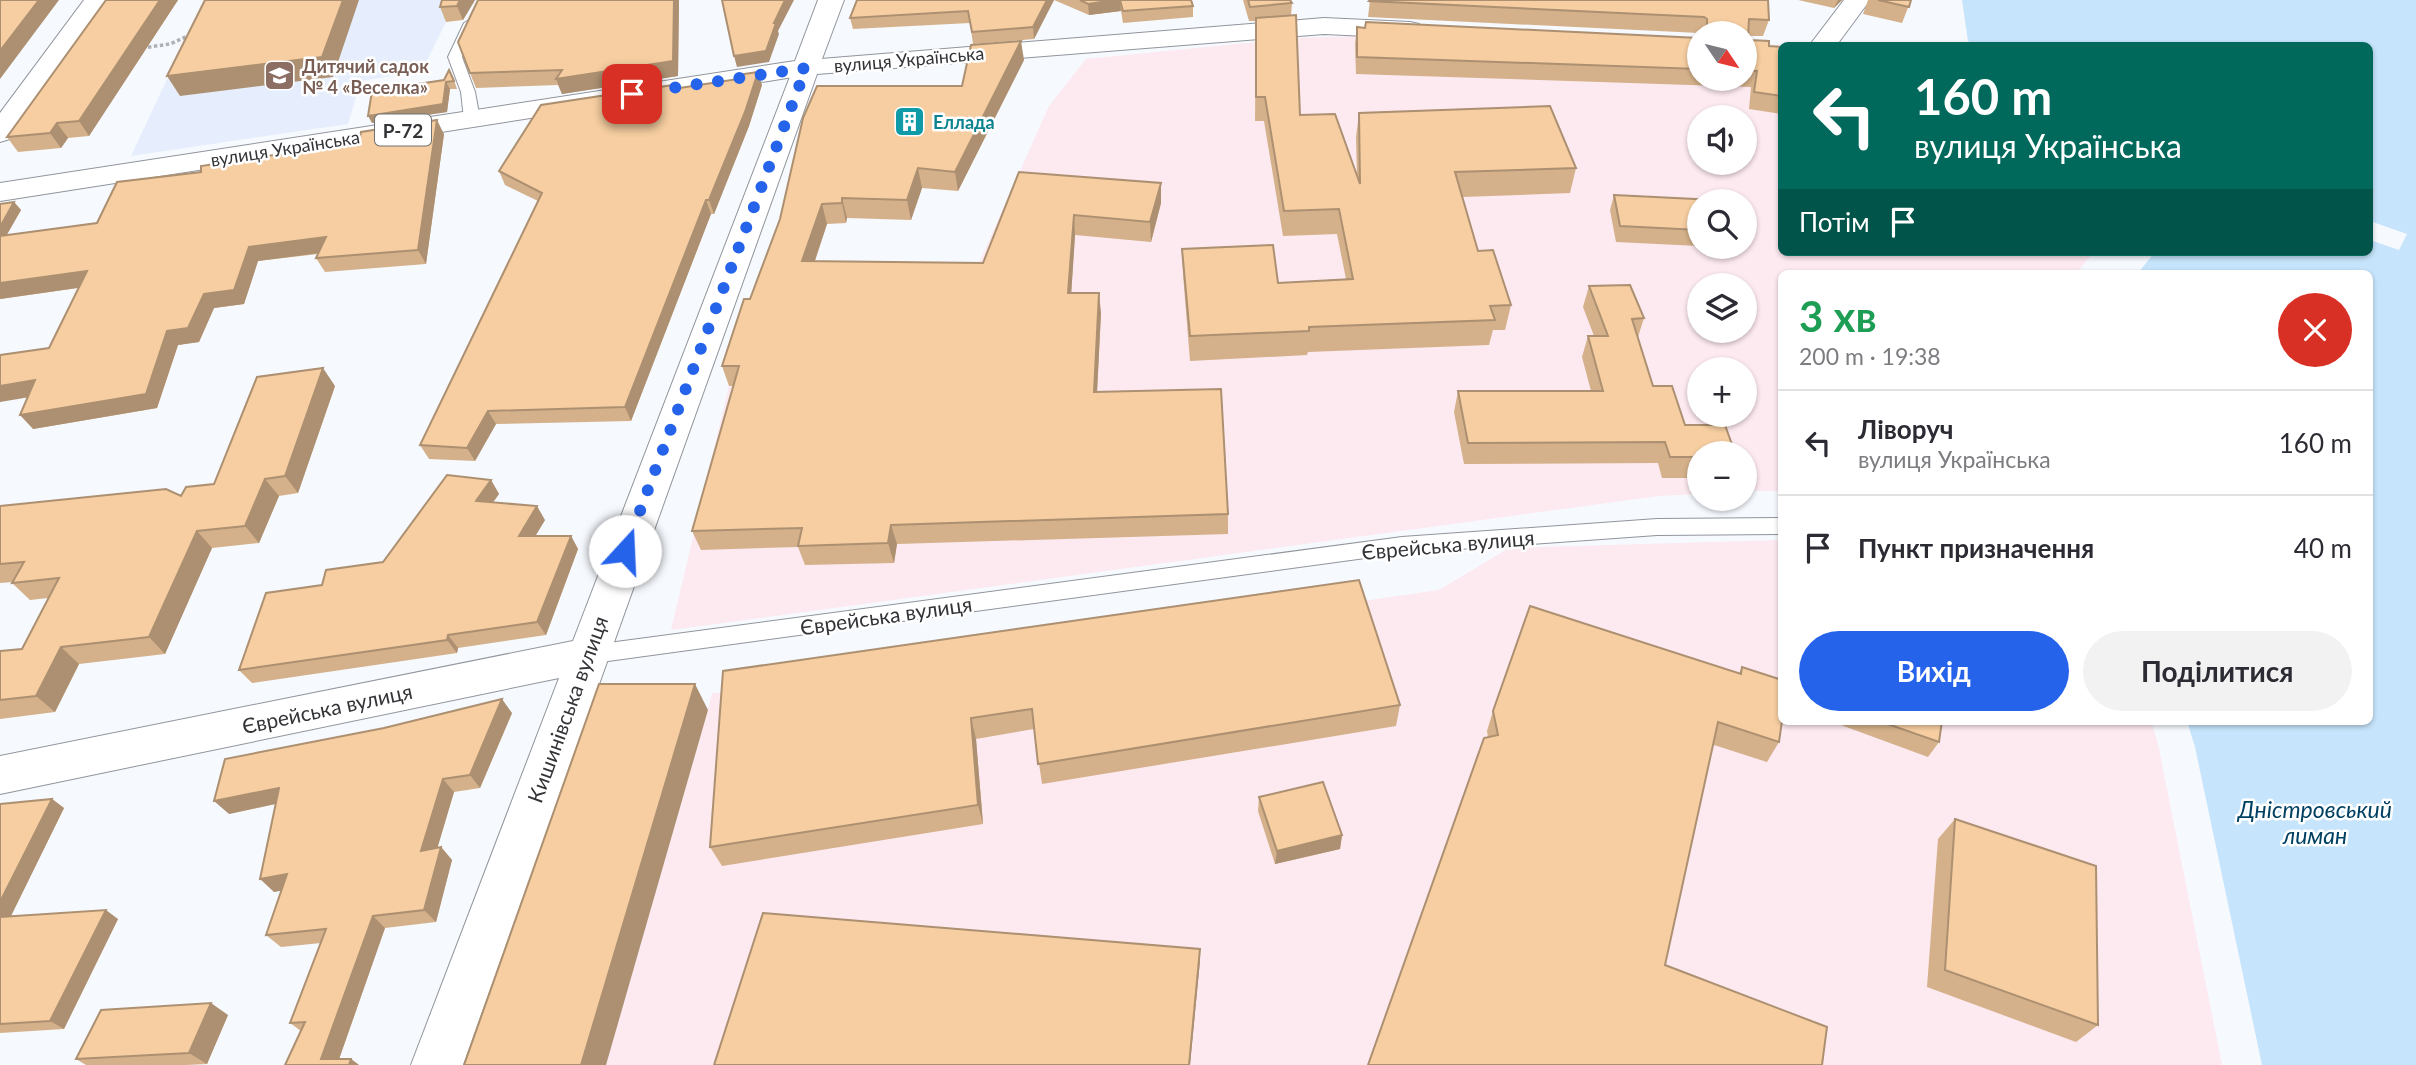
<!DOCTYPE html>
<html lang="uk">
<meta charset="utf-8">
<style>
:root{--surface:#fff;--page:#f2f2f3;--text:#2b2b33;--muted:#7c7c81;--line:#e1e1e2;--accent:#2563eb}
body{margin:0;font-family:Lato,sans-serif;background:var(--page);color:var(--text);height:100vh;display:flex;flex-direction:column;font-size:26px;white-space:nowrap}
*{box-sizing:border-box;margin:0}
p{font-size:23px;color:var(--muted)}
.icon{flex:none;width:38px;height:38px;fill:none;stroke:currentColor;stroke-width:2;stroke-linecap:round;stroke-linejoin:round}
.map{position:relative;flex:1;overflow:hidden}
.sheet{position:absolute;left:1778px;top:270px;width:595px;height:455px;display:flex;flex-direction:column;background:var(--surface);border-radius:10px;box-shadow:0 2px 5px #0004}
.sheet>*{flex:none}
.banner{position:absolute;left:1778px;top:42px;width:595px;height:214px;border-radius:10px;box-shadow:0 2px 5px #0004;background:#00695c;color:#fff;overflow:hidden}
.needle{width:46px;rotate:125deg}
.tools{position:absolute;left:1687px;top:21px;display:grid;gap:14px}
.tools a{display:grid;place-items:center;width:70px;height:70px;border-radius:50%;background:var(--surface);box-shadow:0 2px 5px #0004;font-size:35px}
.pin{position:absolute;display:grid;place-items:center;width:60px;height:60px;color:#fff;margin:-30px;border-radius:14px;box-shadow:0 4px 10px #0006}
.me{position:absolute;width:77px;margin:-38px;rotate:20deg;stroke-linejoin:round;filter:drop-shadow(0 0 5px #0008)}
.turn{display:flex;align-items:center;gap:24px;height:147px;padding:0 21px;font-size:32px}
.turn .icon{width:91px;height:91px;stroke-width:2.5}
.turn b{display:block;font-size:49px;line-height:60px}
.then{display:flex;align-items:center;height:66px;padding:0 21px;background:#0003;gap:14px;font-size:26px}
.round{display:grid;place-items:center;flex:none;width:74px;height:74px;border-radius:37px;background:var(--page)}
.headline{display:flex;align-items:center;justify-content:space-between;height:119px;padding:0 21px}
h1{font-size:42px;font-weight:700;line-height:52px;color:#1e9e55}
.button{display:flex;gap:14px;margin-top:auto;padding:14px 21px}
.button a{flex:1;height:80px;border-radius:42px;background:var(--accent);color:#fff;font-size:28px;font-weight:700;line-height:80px;text-align:center}
.button a+a{background:var(--page);color:var(--text)}
ul{padding:0;list-style:none}
li{display:flex;align-items:center;gap:21px;height:105px;padding:0 21px;border-top:2px solid var(--line)}
li div{flex:1}
li b{display:block;font-size:26px}
li em{font-style:normal}
.map>svg:first-child{display:block}
</style>
<div class="map">
<svg width="2416" height="1065" viewBox="0 0 2416 1065">
<rect width="100%" height="100%" fill="#f6f9fe"/>
<path fill="#fde9f0" fill-rule="evenodd" d="M1357,36L1699,79H1745L1781,57L1782,252H2093L2077,273H1782L1781,491H1745V453H1699V494L1659,496L671,630L747,310H958L1049,106L1086,59L1296,38ZM1699,117H1745V163H1699ZM1699,201H1745V247H1699ZM1699,285H1745V331H1699ZM1699,369H1745V415H1699Z
M1781,540L1782,721H2151L2158,744L2222,1065H495L708,710L712,693L733,692L1439,590L1509,548Z"/>
<path fill="#e6eefd" d="M336,0H451L446,22L422,71L361,81L348,124L131,156L184,43L203,15Z"/>
<path fill="#c6e4fb" d="M1962,0H2416V1065H2262L2195,747L2187,721H2370V273H2138L2155,252H2370V46L1977,45L1968,41Z"/>
<path fill="#f6f9fe" d="M2370,221L2407,234L2399,250L2370,240Z"/>
<g fill="none" stroke-linecap="round" stroke-linejoin="round">
<defs>
<path id="service" d="M471,19L478,23L462,57L475,92L480,119L472,124L464,119L461,92L448,57L464,23Z
M1782,518V534L1657,535L1402,553L586,664L578,662L575,655L578,648L586,646L1402,537L1657,519Z"/>
<path id="minor" d="M84,0H110L10,139L0,142V113Z
M1844,0H1870L1836,46H1809Z
M1324,18L1410,22L1419,24L1423,30L1419,36L1410,38L1324,34L817,74L463,1065H411L559,678L0,794V756L573,641L796,61Z"/>
<path id="primary" d="M818,0H844L819,67L816,73L806,75L0,201V183L795,61Z"/>
</defs>
<use href="#service" stroke="#90959c" stroke-width="2"/>
<use href="#minor" stroke="#90959c" stroke-width="2"/>
<use href="#primary" stroke="#90959c" stroke-width="2"/>
<path stroke="#afb1b5" stroke-width="3.5" stroke-dasharray="3.5 2.5" stroke-linecap="butt" d="M142,48L170,44L190,35"/>
<use href="#service" fill="#fff" fill-rule="evenodd"/>
<use href="#minor" fill="#fff" fill-rule="evenodd"/>
<use href="#primary" fill="#fff" fill-rule="evenodd"/>
</g>
<path fill="#d4b18a" d="M106,0H178L89,136L68,138L61,148L18,152L7,137Z
M442,0H475L463,20L446,22L440,7Z
M478,0H679L678,76L562,94L558,85L476,88L470,73Z
M857,0H1054L1034,39L973,44L970,23L853,29L850,18Z
M1054,0H1191L1193,6V17L1123,23L1121,11L1089,15Z
M1243,0H1290L1292,3L1291,16L1300,115L1357,176L1356,137L1359,113L1576,168L1570,193L1462,197L1478,251L1511,305L1505,330H1493L1489,345L1308,352L1307,355L1190,361L1183,274L1182,249L1278,283L1346,279L1337,234L1283,236L1264,121H1255L1256,21H1249Z
M1370,0L1769,20L1763,36H1748V37L1750,40L1769,46L1782,47V114L1749,109L1751,87L1356,74L1355,44L1357,27L1699,38V79H1745V33H1699L1368,17Z
M1798,0H1842L1834,8Z
M1868,0H1911L1902,23L1863,14Z
M1024,60L958,191L922,188L911,220L847,218L846,223L827,224L815,261L983,263L1019,172L1161,203L1151,242L1075,235L1071,293L1101,313L1097,392L1228,514V534L897,544L894,563L805,565L798,547L701,550L692,531L734,386H729L722,366L750,299L780,219L962,86Z
M453,77L457,89H450L447,112L372,123L444,80Z
M762,85L749,126L714,214H711L631,421L496,424L475,461L429,459L420,445L538,201L505,185L499,171L674,89Z
M444,134L426,264L325,272L316,258L318,254L258,261L244,304L214,308L199,342L178,345L157,408L33,429L49,348L78,288L0,299V204L14,202L21,210L6,235L97,223L201,172Z
M1614,195L1699,201V246L1616,242L1610,210Z
M1589,286L1644,318L1638,337L1653,386L1685,425L1699,453V478H1662L1658,463L1464,464L1454,412L1458,391H1591L1582,357L1588,336H1594L1583,307Z
M335,386L298,493L279,496L259,543L212,548L165,654L79,664L55,712L0,719V651L22,649L48,598L30,600L12,583L13,582L0,583V506L181,496L214,484Z
M491,480L499,494L493,502L545,520L535,536H571L578,549L546,635L458,648L457,653L252,683L239,670L322,585L383,562Z
M1742,667L1779,742L1767,762L1714,745L1368,1065L1488,737L1487,731L1493,711L1739,673Z
M723,671L1400,705L1396,726L1042,784L1034,729L976,739L983,824L722,866L710,847Z
M512,713L480,788L454,792L437,848L441,847L452,860L436,922L385,928L339,1059H351L359,1065H285L301,1031L290,1023L321,943L281,947L266,935L282,890L274,892L276,804L229,814Z
M1830,721H1942L1939,742L1928,757Z
M1259,797L1342,835L1340,849L1275,864L1258,811Z
M52,799L64,808L11,916L118,919L64,1029L0,1033V804Z
M1955,819L2098,1025L2076,1042L1927,987L1938,839Z
M228,1015L207,1064L186,1065H86L76,1059Z"/>
<path fill="#ac9071" d="M39,0H59L0,79V51Z
M160,0H178L89,136L79,121Z
M343,0H359L333,77L180,96L167,76Z
M460,0H475L463,20L457,6Z
M674,0H679L678,76L562,94L556,79Z
M785,0H794L778,31L779,34L769,62L737,67L734,56L774,23Z
M1047,0H1054L1034,39L1033,27Z
M1114,0H1120L1121,11L1089,15L1088,4Z
M1838,0H1842L1834,8Z
M1021,41L1024,60L958,191L955,172Z
M758,72L762,85L749,126L714,214L709,200Z
M446,82L450,89L447,112L372,123L368,116Z
M437,120L444,134L426,264L418,250Z
M57,123L68,138L61,148L50,133Z
M918,168L922,188L911,220L907,200Z
M1161,183V203L1151,242L1150,222Z
M842,198L847,218L846,223L842,203Z
M706,200L711,214L631,421L625,407Z
M14,202L21,210L0,247V227Z
M822,204L827,224L808,281L802,261Z
M1074,215L1075,235L1070,313L1068,293Z
M326,237L335,251L258,261L244,304L214,308L199,342L178,345L157,408L33,429L20,415L167,331L249,247Z
M87,271L98,285L0,299V283Z
M1099,293L1101,313L1096,412L1094,392Z
M323,368L335,386L298,493L285,476Z
M35,380L48,394L0,402V386Z
M488,411L496,424L475,461L467,448Z
M265,479L279,496L259,543L245,526Z
M491,480L499,494L484,515L476,501Z
M537,506L545,520L527,550L519,536Z
M891,525L897,544L894,563L888,543Z
M197,531L212,548L165,654L149,637Z
M571,536L578,549L546,635L537,622Z
M448,635L458,648L457,653L447,640Z
M61,647L79,664L55,712L36,696Z
M695,684L708,710L606,1065H581Z
M502,699L512,713L480,788L470,775Z
M971,718L976,739L983,824L978,805Z
M443,779L454,792L433,863L421,851Z
M279,788L293,800L229,814L214,801Z
M52,799L64,808L6,926L0,922V902Z
M1342,835L1340,849L1275,864L1277,851Z
M441,847L452,860L436,922L424,910Z
M287,874L301,887L274,892L260,879Z
M106,910L118,919L64,1029L50,1021Z
M373,916L385,928L337,1065L321,1059Z
M1200,949V961L1190,1065H1189Z
M211,1003L228,1015L207,1064L189,1053Z
M351,1059L359,1065H349Z"/>
<path fill="#f6cea1" stroke="#ac9071" stroke-width="2" d="M0,0H39L0,51Z
M106,0H160L79,121L57,123L50,133L7,137Z
M205,0H343L322,57L167,76Z
M442,0H460L457,6L440,7Z
M478,0H674L673,61L556,79L562,70L470,73L458,42Z
M722,0H785L774,23H776L766,51L734,56Z
M857,0H1047L1033,27L972,32L968,11L850,18Z
M1080,0H1114L1088,4Z
M1120,0H1191L1193,6L1123,11Z
M1248,0H1290L1292,3L1250,7Z
M1370,0H1768L1769,20L1749,19L1748,37L1750,40L1769,41V46L1782,47V96L1754,92L1757,71L1745,70V33H1707V19L1704,17L1369,1Z
M1878,0H1911L1909,7Z
M1296,15L1300,115L1335,114L1360,184L1359,113L1550,106L1576,168L1455,172L1478,251L1493,250L1511,305L1490,306L1495,320L1309,327V331L1190,336L1182,249L1273,245L1278,283L1353,279L1339,209L1284,211L1265,97H1256V18Z
M1366,22L1699,38V69L1357,57V27L1365,28Z
M1021,41L955,172L918,168L907,200L842,198V203L822,204L802,261L983,263L1019,172L1161,183L1150,222L1074,215L1068,293H1099L1094,392L1221,389L1228,514L891,525L888,543L798,546L802,528L692,531L739,366H722L744,299H750L780,219L803,118L817,86H962L971,45Z
M449,70L454,81L446,82L443,104L368,116L372,91L444,80Z
M758,72L745,112L709,200H706L625,407L488,411L467,448L420,445L542,193L499,171L541,105L673,85V89L738,79L737,75Z
M437,120L418,250L316,258L326,237L249,247L234,290L204,294L188,328L167,331L146,394L20,415L35,380L0,386V355L49,348L87,271L0,283V236L97,223L117,182L201,172V166L359,142L361,132Z
M1614,195L1715,200V201H1699V230L1620,226Z
M14,202L0,227V204Z
M1630,285L1644,318L1632,319L1653,386H1672L1685,425H1725L1735,453H1699V457H1670L1665,442L1468,443L1458,391H1603L1588,336H1608L1589,286Z
M323,368L285,476L265,479L245,526L197,531L149,637L61,647L36,696L0,700V651L22,649L59,578L12,583L24,562L0,564V506L166,489L181,496L186,487L214,484L257,377Z
M447,475L491,480L476,501L537,506L519,536H571L537,622L448,635L447,640L239,670L266,593L322,585L326,570L383,562Z
M1359,580L1400,705L1038,764L1032,709L971,718L978,805L710,847L723,671Z
M1530,606L1741,674L1742,667L1782,680V721L1779,742L1718,722L1665,965L1827,1027L1822,1065H1368L1484,738L1498,735L1493,711Z
M599,684H695L581,1065H464Z
M502,699L470,775L443,779L421,851L441,847L424,910L373,916L321,1059H351L349,1065H285L305,1022L290,1023L326,929L266,935L287,874L260,879L279,788L214,801L225,759L384,728Z
M1879,721H1942L1939,742Z
M1323,782L1342,835L1277,851L1259,797Z
M52,799L0,902V804Z
M1955,819L2096,866L2098,1025L1945,970Z
M106,910L50,1021L0,1024V917Z
M763,913L1200,949L1189,1065H714Z
M211,1003L189,1053L76,1059L101,1010Z"/>
<g fill="none" stroke-linecap="round" stroke-linejoin="round">
<path stroke="#2563eb" stroke-width="12" stroke-dasharray="0 21.6" d="M625,551L806,68L632,94"/>
</g>
<defs>
<symbol id="school-square" viewBox="-11 -11 22 22"><rect x="-9" y="-9" width="18" height="18" rx="4" fill="#8d6e63" stroke="#fff"/><path d="M0-5L7-2L0 1L-7-2ZM-4 1L0 2.5L4 1V4Q0 6-4 4Z" fill="#fff"/></symbol>
<symbol id="building-square" viewBox="-11 -11 22 22"><rect x="-9" y="-9" width="18" height="18" rx="4" fill="#0f9aa8" stroke="#fff"/><path d="M-4-6H4V6H1V3H-1V6H-4ZM-2.5-4.3h1.7v1.8h-1.7ZM.8-4.3h1.7v1.8H.8ZM-2.5-1h1.7V.8h-1.7ZM.8-1h1.7V.8H.8Z" fill="#fff"/></symbol>
</defs>
<g fill-rule="evenodd">
<use href="#school-square" x="262" y="58" width="35" height="35"/>
<use href="#building-square" x="892" y="104" width="35" height="35"/>
</g>
<g text-anchor="middle" dominant-baseline="central" stroke-width="5" stroke-linejoin="round" paint-order="stroke">
<g font-size="18" fill="#333437" stroke="#fff">
<text transform="translate(909 59) rotate(-5)">вулиця Українська</text>
<text transform="translate(285 148) rotate(-9)">вулиця Українська</text>
</g>
<g font-size="18" font-weight="bold" fill="#785e54" stroke="#fff" text-anchor="start">
<text x="302" y="66">Дитячий садок<tspan x="302" dy="21">№ 4 «Веселка»</tspan></text>
</g>
<g font-size="18" font-weight="bold" fill="#0d838f" stroke="#fff" text-anchor="start">
<text x="933" y="122">Еллада</text>
</g>
<rect fill="#fff" stroke="#707173" stroke-width="2" x="375" y="114.5" width="56" height="31" rx="5"/>
<g font-size="19" font-weight="bold" fill="#333437">
<text x="403" y="130">Р-72</text>
</g>
<g font-size="21" fill="#333437" stroke="#fff">
<text transform="translate(1448 544) rotate(-5)">Єврейська вулиця</text>
<text transform="translate(886 615) rotate(-8)">Єврейська вулиця</text>
<text transform="translate(327 708) rotate(-12)">Єврейська вулиця</text>
<text transform="translate(567 709) rotate(-70)">Кишинівська вулиця</text>
</g>
<g font-size="23" font-style="italic" fill="#004163" stroke="#fff">
<text x="2315" y="809">Дністровський<tspan x="2315" dy="26">лиман</tspan></text>
</g>
</g>
</svg>
<div class="tools">
<a><svg class="needle" viewBox="-14 -14 28 28"><path d="M0-13l5 13h-10z" fill="#e53935"/><path d="M0 13l5-13h-10z" fill="#7c7c81"/></svg></a>
<a><svg class="icon" aria-label="sound" viewBox="0 0 24 24"><path d="M4 9h4l5-4v14l-5-4H4zM17 9q2 3 0 6"/></svg></a>
<a><svg class="icon" aria-label="search" viewBox="0 0 24 24"><circle cx="10" cy="10" r="6"/><path d="M15 15l6 6"/></svg></a>
<a><svg class="icon" aria-label="layers" viewBox="0 0 24 24"><path d="M12 4l9 5-9 5-9-5zM3 14l9 5 9-5"/></svg></a>
<a>+</a>
<a>−</a>
</div>
<div class="pin" style="left:632px;top:94px;background:#d93025"><svg class="icon" aria-label="arrive" viewBox="0 0 24 24"><path d="M6 21V4h12l-3 4 3 4H6"/></svg></div>
<svg class="me" style="left:625px;top:551px" viewBox="-20 -20 40 40"><circle r="19" fill="#fff"/><path d="M0-13L10 11 0 6-10 11z" fill="#2563eb"/></svg>
<div class="banner">
<div class="turn"><svg class="icon" aria-label="left" viewBox="0 0 24 24"><path d="M17 20v-9H6M10 6l-5 5 5 5"/></svg><div><b>160 m</b>вулиця Українська</div></div>
<div class="then">Потім<svg class="icon" aria-label="arrive" viewBox="0 0 24 24"><path d="M6 21V4h12l-3 4 3 4H6"/></svg></div>
</div>
<section class="sheet">
<div class="headline"><div><h1>3 хв</h1><p>200 m · 19:38</p></div><a class="round" style="background:#d93025;color:#fff"><svg class="icon" aria-label="close" viewBox="0 0 24 24"><path d="M6 6l12 12M18 6L6 18"/></svg></a></div>
<ul>
<li><svg class="icon" aria-label="left" viewBox="0 0 24 24"><path d="M17 20v-9H6M10 6l-5 5 5 5"/></svg><div><b>Ліворуч</b><p>вулиця Українська</p></div><em>160 m</em></li>
<li><svg class="icon" aria-label="arrive" viewBox="0 0 24 24"><path d="M6 21V4h12l-3 4 3 4H6"/></svg><div><b>Пункт призначення</b></div><em>40 m</em></li>
</ul>
<div class="button"><a>Вихід</a><a>Поділитися</a></div>
</section>
</div>
